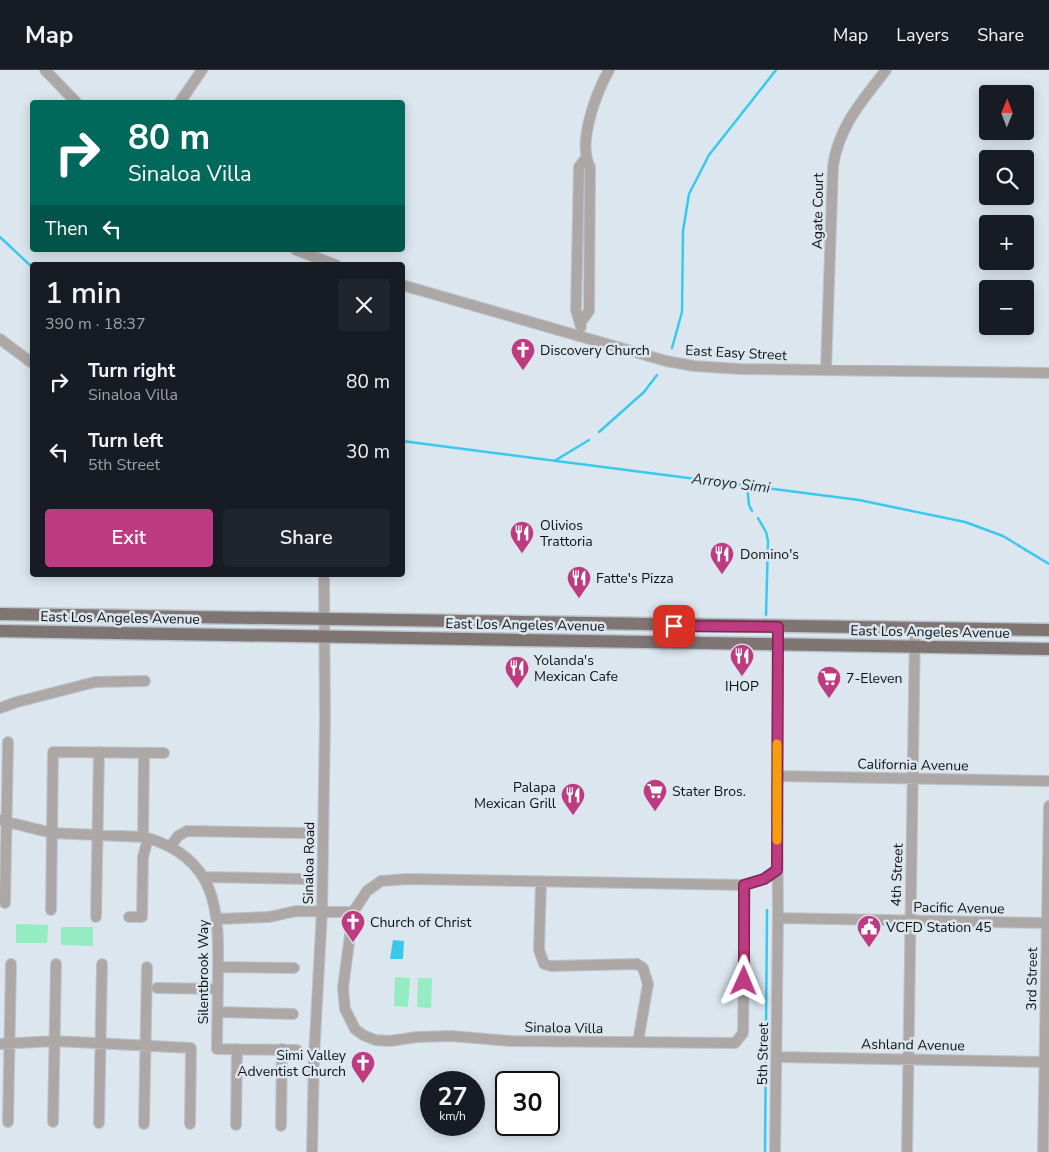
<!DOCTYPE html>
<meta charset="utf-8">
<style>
:root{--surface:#171b24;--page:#20242c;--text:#f1f3f6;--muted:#9ea1a6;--line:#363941;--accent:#be3b82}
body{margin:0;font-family:"Nunito Sans",sans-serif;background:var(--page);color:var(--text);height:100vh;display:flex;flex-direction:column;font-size:19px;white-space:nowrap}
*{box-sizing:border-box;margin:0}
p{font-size:16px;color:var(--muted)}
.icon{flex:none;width:28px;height:28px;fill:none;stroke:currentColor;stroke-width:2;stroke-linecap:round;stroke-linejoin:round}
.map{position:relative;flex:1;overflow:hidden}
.panel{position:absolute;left:30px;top:192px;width:375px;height:315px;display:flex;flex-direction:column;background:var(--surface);border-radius:5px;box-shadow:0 2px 12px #0003}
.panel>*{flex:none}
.guide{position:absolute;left:30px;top:30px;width:375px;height:152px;border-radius:5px;box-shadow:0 2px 12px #0003;background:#00695c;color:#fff;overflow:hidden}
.needle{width:32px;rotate:1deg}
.controls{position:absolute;left:979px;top:15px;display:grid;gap:10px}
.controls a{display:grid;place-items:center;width:55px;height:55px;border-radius:5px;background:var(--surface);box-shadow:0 2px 12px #0003;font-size:25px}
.speed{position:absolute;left:420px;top:1001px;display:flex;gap:10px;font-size:25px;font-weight:700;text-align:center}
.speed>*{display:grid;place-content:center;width:65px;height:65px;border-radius:50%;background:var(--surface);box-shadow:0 2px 12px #0003;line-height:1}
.speed small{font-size:12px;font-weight:400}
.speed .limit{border:2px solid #111;border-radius:8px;background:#fff;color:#111}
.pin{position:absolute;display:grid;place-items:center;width:42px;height:42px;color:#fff;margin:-21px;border-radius:10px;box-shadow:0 2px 8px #0006}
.me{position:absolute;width:55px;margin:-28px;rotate:1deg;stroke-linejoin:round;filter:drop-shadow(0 0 4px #0008)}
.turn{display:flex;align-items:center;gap:18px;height:105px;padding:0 15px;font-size:22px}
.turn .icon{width:65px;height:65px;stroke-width:2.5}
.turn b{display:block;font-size:35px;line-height:42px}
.then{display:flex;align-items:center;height:48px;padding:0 15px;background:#0003;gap:10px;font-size:19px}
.round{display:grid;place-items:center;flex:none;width:52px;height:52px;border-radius:5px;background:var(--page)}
.overview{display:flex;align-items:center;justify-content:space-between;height:85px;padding:0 15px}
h1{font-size:30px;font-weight:600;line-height:38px}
.primary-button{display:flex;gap:10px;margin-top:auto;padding:10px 15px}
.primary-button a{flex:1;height:58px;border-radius:5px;background:var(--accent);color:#fff;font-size:20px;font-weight:600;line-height:58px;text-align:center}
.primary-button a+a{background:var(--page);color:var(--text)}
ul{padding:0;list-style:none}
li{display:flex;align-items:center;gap:15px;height:70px;padding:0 15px}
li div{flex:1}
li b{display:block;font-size:19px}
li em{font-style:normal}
header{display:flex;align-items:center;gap:30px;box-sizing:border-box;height:70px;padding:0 25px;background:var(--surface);border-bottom:1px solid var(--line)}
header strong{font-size:24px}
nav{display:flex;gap:28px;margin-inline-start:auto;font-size:18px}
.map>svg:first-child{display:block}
</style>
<header>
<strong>Map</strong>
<nav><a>Map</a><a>Layers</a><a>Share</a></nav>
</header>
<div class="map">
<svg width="1049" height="1082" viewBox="0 0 1049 1082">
<rect width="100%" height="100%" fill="#dce6ee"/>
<path fill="#95ecc2" d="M16,854L48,855L47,873H16Z
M61,857H93V876L61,875Z
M395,907L410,908L408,937L394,936Z
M418,908H432L431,938L417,937Z"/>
<path fill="#39c9ee" d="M393,870L404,871L403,889H390Z"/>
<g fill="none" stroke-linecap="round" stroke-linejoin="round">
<path stroke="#39c9ee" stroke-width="2.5" d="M0,167L32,197
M672,278L682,242L683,161L689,124L709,85L776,0
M599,362L644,322L657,305
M402,371L859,430L965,452L1003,466L1049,494
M556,390L589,370
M747,414L749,435L752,441
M758,448L766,462L768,471L766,545
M765,1082L767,840"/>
<defs>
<path id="minor" d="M45,0L76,32
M180,32L202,0
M296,180L336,195
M402,215L666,291L694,296L740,299L1049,303
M581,252L589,241L590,97C577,73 596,23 609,0
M581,257L576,240L579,97L585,89
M0,269L32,293
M826,299L833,96C839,56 862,31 886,0
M0,638L17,632L95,612L145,611
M777,706L1049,711
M0,750L52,763L143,767L144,683
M170,777L178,766L187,761L306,763
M203,807L305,809
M541,812L539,880L544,894L551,896L637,894L643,898L648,914L638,972
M745,815L743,963L735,973L511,971L451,966L417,967L390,971L375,970L363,965L355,959L345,939L343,918L353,842L367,821L381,811L407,809L745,815L764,809L777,800
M5,833L8,672
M51,840L53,682L164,683
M96,847L99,682
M129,847H142L143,787L148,768C217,789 219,840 218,902C218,928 217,953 217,979L297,980
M778,848L1049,853
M218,849L269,847L296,841L353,842
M218,897L294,898
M157,918L218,919
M218,942L293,944
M0,974L55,971L191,978L190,1054
M776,987L1049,992
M8,1052L11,894
M53,1052L56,894
M99,1053L102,894
M144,1054L147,897
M236,1055L237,979
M281,1056L282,979
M312,1082L314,987L322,841L325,649L324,505
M775,1082L778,848L777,706L778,557
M907,1082L915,558
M1043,1082L1049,736"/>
<path id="major" d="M0,544L1049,560
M0,561L1049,579"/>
</defs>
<use href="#minor" stroke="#bbc4cb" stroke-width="12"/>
<use href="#major" stroke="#bbc4cb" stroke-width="15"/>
<use href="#minor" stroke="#ada8a6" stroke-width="10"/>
<use href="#major" stroke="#7f7572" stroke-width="12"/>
</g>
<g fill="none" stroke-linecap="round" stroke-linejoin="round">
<defs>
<path id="route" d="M674,556L778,557L777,800L764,809L744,815V911"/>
</defs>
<use href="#route" stroke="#7c2654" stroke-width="12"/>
<use href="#route" stroke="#be3b82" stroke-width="9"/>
<path stroke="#f59e0b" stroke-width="9" d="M777,770V674"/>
</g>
<defs>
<symbol id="church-pin" viewBox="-11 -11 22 30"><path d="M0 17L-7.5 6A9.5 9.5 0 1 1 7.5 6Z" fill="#be3b82" stroke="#dce6ee"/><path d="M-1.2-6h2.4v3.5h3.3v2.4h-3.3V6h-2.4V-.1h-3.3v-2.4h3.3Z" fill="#fff"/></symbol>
<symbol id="restaurant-pin" viewBox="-11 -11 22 30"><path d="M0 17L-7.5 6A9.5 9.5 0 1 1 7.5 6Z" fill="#be3b82" stroke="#dce6ee"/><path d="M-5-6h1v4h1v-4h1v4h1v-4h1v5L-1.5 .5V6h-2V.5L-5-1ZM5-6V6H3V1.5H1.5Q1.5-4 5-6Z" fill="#fff"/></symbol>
<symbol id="supermarket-pin" viewBox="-11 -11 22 30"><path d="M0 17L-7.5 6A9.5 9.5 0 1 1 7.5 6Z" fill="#be3b82" stroke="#dce6ee"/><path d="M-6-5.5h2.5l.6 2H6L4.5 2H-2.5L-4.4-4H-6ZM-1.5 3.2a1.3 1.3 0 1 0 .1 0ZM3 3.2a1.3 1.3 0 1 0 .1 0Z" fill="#fff"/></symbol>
<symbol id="civic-pin" viewBox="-11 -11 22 30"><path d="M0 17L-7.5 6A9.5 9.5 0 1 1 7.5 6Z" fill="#be3b82" stroke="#dce6ee"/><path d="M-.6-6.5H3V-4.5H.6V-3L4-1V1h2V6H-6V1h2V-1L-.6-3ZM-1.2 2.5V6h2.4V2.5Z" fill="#fff"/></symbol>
</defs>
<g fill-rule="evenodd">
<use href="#church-pin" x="509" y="266" width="28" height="38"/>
<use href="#restaurant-pin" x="508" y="449" width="28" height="38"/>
<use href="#restaurant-pin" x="708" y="470" width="28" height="38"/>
<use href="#restaurant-pin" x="565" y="494" width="28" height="38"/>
<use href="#restaurant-pin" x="728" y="572" width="28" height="38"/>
<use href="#restaurant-pin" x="503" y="584" width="28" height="38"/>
<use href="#supermarket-pin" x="815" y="594" width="28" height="38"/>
<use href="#supermarket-pin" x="641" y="707" width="28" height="38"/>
<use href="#restaurant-pin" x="559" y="711" width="28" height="38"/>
<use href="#church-pin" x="339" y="838" width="28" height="38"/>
<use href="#civic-pin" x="855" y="843" width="28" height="38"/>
<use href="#church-pin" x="349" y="979" width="28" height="38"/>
</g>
<g text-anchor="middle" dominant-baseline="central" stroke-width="5" stroke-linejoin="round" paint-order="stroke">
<g font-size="14" fill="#0d1013" stroke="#dce6ee">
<text transform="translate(818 141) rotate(-89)">Agate Court</text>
<text transform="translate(736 283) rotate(3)">East Easy Street</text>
<text transform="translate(120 548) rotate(1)">East Los Angeles Avenue</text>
<text transform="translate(525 555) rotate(1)">East Los Angeles Avenue</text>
<text transform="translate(930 562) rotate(1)">East Los Angeles Avenue</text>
<text transform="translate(913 695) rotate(1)">California Avenue</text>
<text transform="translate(309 793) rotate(-89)">Sinaloa Road</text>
<text transform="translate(897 805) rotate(-88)">4th Street</text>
<text transform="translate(959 838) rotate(1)">Pacific Avenue</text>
<text transform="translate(203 902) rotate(-90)">Silentbrook Way</text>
<text transform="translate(1032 909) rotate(-89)">3rd Street</text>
<text transform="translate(564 958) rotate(1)">Sinaloa Villa</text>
<text transform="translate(913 975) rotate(1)">Ashland Avenue</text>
<text transform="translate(763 984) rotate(-89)">5th Street</text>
</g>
<g font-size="14" fill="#0d1013" stroke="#dce6ee" text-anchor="start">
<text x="540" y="280">Discovery Church</text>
<text x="540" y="455">Olivios<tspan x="540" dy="16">Trattoria</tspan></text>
<text x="740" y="484">Domino's</text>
<text x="596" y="508">Fatte's Pizza</text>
<text x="534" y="590">Yolanda's<tspan x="534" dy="16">Mexican Cafe</tspan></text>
<text x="846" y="608">7-Eleven</text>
<text x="742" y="616" text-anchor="middle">IHOP</text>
<text x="556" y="717" text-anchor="end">Palapa<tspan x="556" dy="16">Mexican Grill</tspan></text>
<text x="672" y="721">Stater Bros.</text>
<text x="370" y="852">Church of Christ</text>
<text x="886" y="857">VCFD Station 45</text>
<text x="346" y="985" text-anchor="end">Simi Valley<tspan x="346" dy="16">Adventist Church</tspan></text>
</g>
<g font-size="15" font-style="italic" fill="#162d34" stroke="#dce6ee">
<text transform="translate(731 413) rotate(7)">Arroyo Simi</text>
</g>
</g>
</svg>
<div class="controls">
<a><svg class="needle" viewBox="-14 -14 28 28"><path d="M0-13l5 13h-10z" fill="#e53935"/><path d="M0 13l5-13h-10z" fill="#9ea1a6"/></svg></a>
<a><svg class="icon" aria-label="search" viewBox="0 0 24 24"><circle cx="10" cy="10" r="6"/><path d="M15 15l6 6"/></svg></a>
<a>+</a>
<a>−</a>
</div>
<div class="speed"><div>27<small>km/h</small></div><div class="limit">30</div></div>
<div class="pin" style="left:674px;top:556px;background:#d93025"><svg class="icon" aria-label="arrive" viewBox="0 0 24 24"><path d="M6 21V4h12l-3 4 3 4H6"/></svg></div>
<svg class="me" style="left:744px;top:911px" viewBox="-20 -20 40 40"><path d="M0-17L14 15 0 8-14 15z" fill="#be3b82" stroke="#fff" stroke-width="4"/></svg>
<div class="guide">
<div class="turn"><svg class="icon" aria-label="right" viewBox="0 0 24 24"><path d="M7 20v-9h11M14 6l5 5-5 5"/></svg><div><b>80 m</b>Sinaloa Villa</div></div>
<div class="then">Then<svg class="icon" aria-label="left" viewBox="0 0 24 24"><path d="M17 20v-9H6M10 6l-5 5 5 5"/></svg></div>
</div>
<section class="panel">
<div class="overview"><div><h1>1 min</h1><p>390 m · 18:37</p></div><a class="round"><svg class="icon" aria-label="close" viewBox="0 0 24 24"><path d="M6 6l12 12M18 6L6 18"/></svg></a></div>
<ul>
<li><svg class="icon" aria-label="right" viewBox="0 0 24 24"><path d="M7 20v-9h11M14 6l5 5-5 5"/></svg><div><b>Turn right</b><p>Sinaloa Villa</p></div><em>80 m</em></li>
<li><svg class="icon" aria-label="left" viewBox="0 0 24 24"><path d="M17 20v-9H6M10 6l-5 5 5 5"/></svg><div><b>Turn left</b><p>5th Street</p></div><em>30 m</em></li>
</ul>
<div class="primary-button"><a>Exit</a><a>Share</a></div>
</section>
</div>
